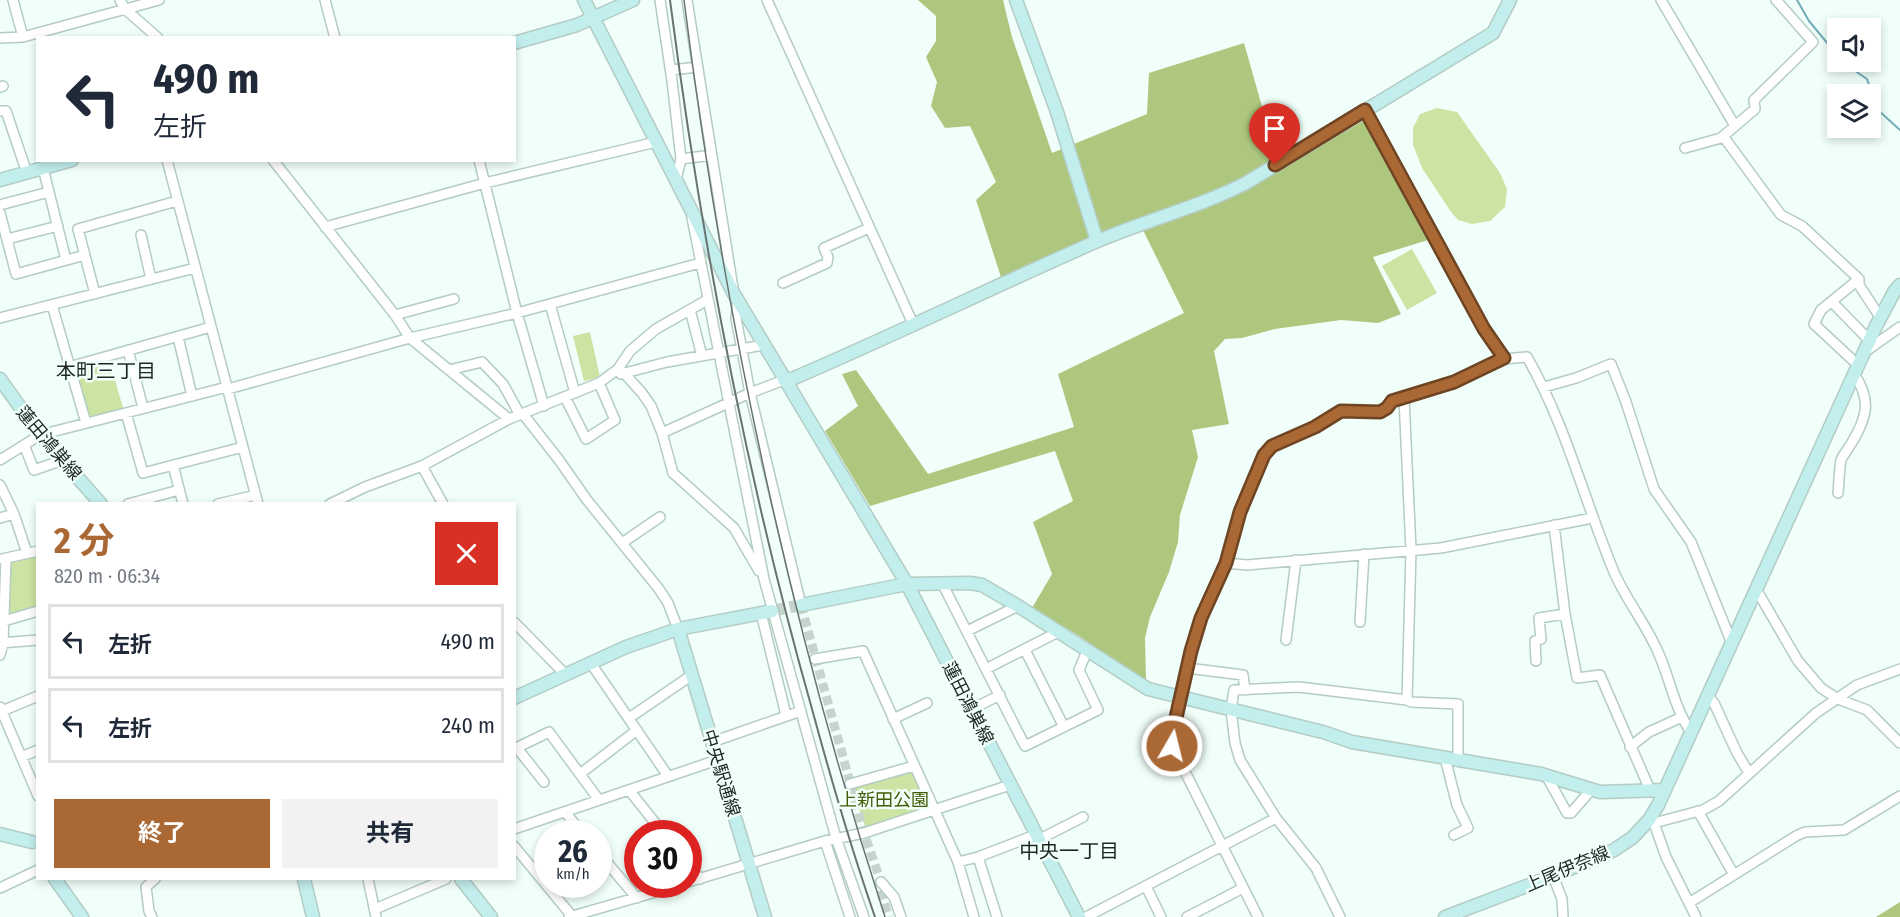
<!DOCTYPE html>
<html lang="ja">
<meta charset="utf-8">
<style>
:root{--surface:#fff;--page:#f2f2f3;--text:#1f2937;--muted:#747a83;--line:#e0e1e3;--accent:#aa6835}
body{margin:0;font-family:"Fira Sans Condensed","Noto Sans JP",sans-serif;background:var(--page);color:var(--text);height:100vh;display:flex;flex-direction:column;font-size:22px;white-space:nowrap}
*{box-sizing:border-box;margin:0}
p{font-size:20px;color:var(--muted)}
.icon{flex:none;width:33px;height:33px;fill:none;stroke:currentColor;stroke-width:2;stroke-linecap:round;stroke-linejoin:round}
.map{position:relative;flex:1;overflow:hidden}
.side{position:absolute;left:36px;top:502px;width:480px;height:378px;display:flex;flex-direction:column;background:var(--surface);border-radius:0px;box-shadow:0 3px 9px #0003}
.side>*{flex:none}
.top-card{position:absolute;left:36px;top:36px;width:480px;height:126px;border-radius:0px;box-shadow:0 3px 9px #0003;background:#fff;color:var(--text);overflow:hidden}
.buttons{position:absolute;left:1827px;top:18px;display:grid;gap:12px}
.buttons a{display:grid;place-items:center;width:54px;height:54px;border-radius:0px;background:var(--surface);box-shadow:0 3px 9px #0003;font-size:30px}
.speed{position:absolute;left:534px;top:820px;display:flex;gap:12px;font-size:30px;font-weight:700;text-align:center}
.speed>*{display:grid;place-content:center;width:78px;height:78px;border-radius:50%;background:var(--surface);box-shadow:0 3px 9px #0003;line-height:1}
.speed small{font-size:15px;font-weight:400}
.speed .limit{border:9px solid #d22;background:#fff;color:#111}
.pin{position:absolute;display:grid;place-items:center;width:51px;height:51px;color:#fff;margin:-62px -26px;border-radius:50% 50% 50% 0;rotate:-45deg;box-shadow:0 0 6px #0007}
.pin .icon{rotate:45deg}
.me{position:absolute;width:66px;margin:-33px;rotate:8deg;stroke-linejoin:round;filter:drop-shadow(0 0 4px #0008)}
.turn{display:flex;align-items:center;gap:21px;height:126px;padding:0 18px;font-size:27px}
.turn .icon{width:78px;height:78px;stroke-width:2.5}
.turn b{display:block;font-size:42px;line-height:51px}
.round{display:grid;place-items:center;flex:none;width:63px;height:63px;border-radius:0px;background:var(--page)}
.summary{display:flex;align-items:center;justify-content:space-between;height:102px;padding:0 18px}
h1{font-size:36px;font-weight:700;line-height:45px;color:var(--accent)}
.action{display:flex;gap:12px;margin-top:auto;padding:12px 18px}
.action a{flex:1;height:69px;border-radius:0px;background:var(--accent);color:#fff;font-size:24px;font-weight:700;line-height:69px;text-align:center}
.action a+a{background:var(--page);color:var(--text)}
ul{padding:0;list-style:none}
li{display:flex;align-items:center;gap:18px;height:75px;margin:0 12px 9px;padding:0 6px;border:3px solid var(--line);border-radius:0px}
li div{flex:1}
li b{display:block;font-size:22px}
li em{font-style:normal}
.map>svg:first-child{display:block}
</style>
<div class="map">
<svg width="1900" height="917" viewBox="0 0 1900 917">
<rect width="100%" height="100%" fill="#f0fff9"/>
<path fill="#cce4a3" d="M1437,108L1457,112L1500,173L1507,189L1505,207L1490,221L1472,224L1458,220L1451,212L1422,168L1413,145V128L1420,114Z
M1412,249L1437,293L1407,310L1382,266Z
M590,332L600,377L584,381L573,336Z
M109,360L124,411L93,419L87,416L75,371L78,367Z
M37,555V608L7,616L10,562Z
M913,769L928,807L866,829L852,788Z"/>
<path fill="#adc87e" d="M918,0H1003L1012,37L1052,153L1147,114L1149,73L1244,43L1280,170L1363,121L1428,240L1373,257L1401,314L1378,323L1341,320L1275,329L1242,338L1225,339L1214,351L1229,424L1192,430L1198,457L1180,515L1178,542L1169,572L1150,617L1145,638L1146,680L1076,634L1032,608L1052,574L1033,522L1073,501L1055,451L870,506L825,431L858,406L842,374L856,370L928,474L1074,427L1058,374L1184,313L1137,218L1001,277L976,200L996,182L970,126L945,128L931,106L937,82L926,57L936,41V16Z
M1900,902V917H1876Z"/>
<g fill="none" stroke-linecap="round" stroke-linejoin="round">
<path stroke="#73acba" stroke-width="2" d="M1797,0L1809,21L1838,56
M1842,62L1867,79L1878,110L1900,130"/>
<path stroke="#c6d4ce" stroke-width="9" stroke-dasharray="9 4.5" stroke-linecap="butt" d="M801,605L864,833L881,882L882,896L889,917"/>
<path stroke="#c6d4ce" stroke-width="12" stroke-dasharray="12 6" stroke-linecap="butt" d="M772,611L801,605"/>
<defs>
<path id="street" d="M13,0L23,37
M120,0L125,9L158,38
M325,0L335,38
M660,0L672,81L681,159L676,180
M687,0L733,288
M767,0L914,326
M1661,0L1735,126
M0,38L23,37L159,0
M671,70L698,67
M0,87L3,86
M1365,110L1484,329L1504,359
M0,111H6L27,173
M1723,136L1781,215L1802,226L1859,279V285L1880,317
M1685,148L1721,138L1755,109L1754,100L1813,42L1776,0
M681,159L712,155
M167,160L258,504
M273,160L395,315L410,338L509,419
M479,160L517,313L544,406
M43,168L66,260
M0,205L49,192
M0,213L16,274L85,255
M692,218L764,579L836,838L864,917
M325,227L485,183L656,142
M141,235L151,279
M7,239L58,226
M783,283L827,263L828,257L824,248L869,228
M95,294L78,229L177,201
M738,301L736,318L750,393L801,605
M1832,302L1869,340
M550,304L575,393
M52,305L86,423
M690,310L702,356
M395,315L454,299
M0,318L195,268
M178,337L192,396
M128,350L143,408
M1866,351L1900,327
M1858,365L1814,324L1821,310L1859,279
M69,367L211,327
M618,369L624,373L642,393L651,406L662,433L673,473L734,528L759,571
M449,370L482,362L503,384L520,415
M621,374L667,362L764,345
M1544,387L1576,378L1611,364L1626,402L1654,489L1691,542L1731,641
M228,389L410,338L517,313L700,263
M565,397L586,439L615,420L599,383
M1404,398L1411,550L1407,700L1411,702L1458,704V760
M126,413L143,473L243,447
M523,414L559,460L587,500L659,589L668,603L678,629
M662,433L750,393L784,380
M24,445L34,470L63,460
M0,460L40,435L227,387
M173,465L183,504
M422,466L443,504
M0,485L14,514L27,553
M1838,493C1839,483 1839,471 1841,460C1843,455 1848,449 1851,444C1867,418 1872,400 1854,374
M128,504L179,490
M218,504L256,495
M330,504L365,487L422,466L509,419L599,383L618,369L630,351L656,329L707,300
M0,518L14,514
M1554,525L1565,614L1577,678L1600,675L1650,790
M622,543L660,517
M2,559L38,551
M1226,563L1247,565L1441,548L1592,518
M942,583L1025,746L1098,710L1079,670L1087,651
M1756,589L1798,661L1821,688L1838,699L1867,710L1900,743
M761,613L786,715
M4,621L38,611
M514,622L564,673
M1360,622L1364,554
M967,631L1018,606
M1286,640L1296,560
M0,643L38,640
M1025,650L1064,727
M0,655L3,644L6,558
M815,659L863,651L958,862L974,917
M1536,661L1535,641L1541,639L1539,618L1565,614
M590,662L668,776
M1187,668L1243,675L1245,690
M986,669L1058,632
M1707,695L1714,703L1737,753L1749,773
M0,707L38,796
M972,709L1000,695
M2,711L38,696
M629,718L692,675
M893,719L927,703
M712,742L801,711
M1630,747L1649,732L1682,717
M517,748L544,782
M514,749L549,732L599,800
M21,757L38,750
M1445,758L1457,805L1468,828L1454,835
M580,774L637,730
M1546,775L1567,813H1571L1591,790
M850,784L914,766
M629,790L664,834
M1698,811L1734,875
M565,812L583,834
M1650,820L1654,823L1666,857L1696,917
M1654,823L1703,810L1719,801L1816,713L1857,685L1900,669
M514,829L717,760
M1038,840L1083,817
M825,841L850,917
M514,846L572,916
M598,852L637,898
M978,857L997,917
M958,862L978,857L1035,835
M688,864L700,879
M1553,876L1562,899L1563,917
M368,879L376,917
M688,882L825,841L864,833L1010,785
M881,882L894,897L901,917
M1146,886L1161,917
M0,888L38,870
M1689,903L1796,836L1805,832L1844,830L1900,796
M375,909L446,879
M152,917L149,911L146,887L155,879
M569,917L680,885
M1086,917L1276,818
M1187,917L1243,888
M1258,917L1172,746L1171,740L1190,651L1201,618L1226,563L1240,512L1264,455L1272,446L1315,427L1341,411L1380,412L1387,408L1392,401L1454,382L1504,359L1527,357C1566,425 1584,500 1614,572C1626,600 1646,624 1658,652C1670,678 1674,708 1691,732
M1340,917L1316,868L1276,818L1240,760L1235,743L1231,710L1234,690L1299,687L1407,700"/>
<path id="secondary" d="M584,0L734,294L907,584L1079,917
M1016,0L1057,112L1097,241
M514,43L577,25L633,0
M0,180L72,160
M0,379L40,435L101,504
M784,380L794,378C894,335 993,287 1093,243C1143,221 1197,208 1246,183L1493,33L1510,0
M801,605L907,584L970,583L982,585L1018,606L1148,689L1323,732L1352,742L1541,774L1600,792L1665,790
M678,629L765,917
M514,698L626,647L678,629L772,611
M0,834L32,842
M55,879L82,917
M304,879L313,917
M461,879L491,917
M1445,917L1553,876L1614,850L1632,838L1649,820L1658,805L1876,326L1894,292L1900,285"/>
</defs>
<use href="#street" stroke="#b4ccc3" stroke-width="12"/>
<use href="#secondary" stroke="#b4ccc3" stroke-width="15"/>
<use href="#street" stroke="#fff" stroke-width="9"/>
<use href="#secondary" stroke="#c2eeed" stroke-width="12"/>
<path stroke="#697470" stroke-width="1.5" d="M684,0C723,311 788,619 885,917"/>
<path stroke="#697470" stroke-width="2" d="M670,0C701,240 746,476 812,709C831,779 851,848 875,917"/>
</g>
<g fill="none" stroke-linecap="round" stroke-linejoin="round">
<defs>
<path id="route" d="M1172,746L1171,740L1191,651L1201,618L1226,563L1240,512L1264,455L1272,446L1315,427L1341,411L1380,412L1387,408L1392,401L1454,382L1504,358L1484,329L1365,110L1275,165"/>
</defs>
<use href="#route" stroke="#6e4422" stroke-width="15"/>
<use href="#route" stroke="#aa6835" stroke-width="10"/>
</g>
<g text-anchor="middle" dominant-baseline="central" stroke-width="5" stroke-linejoin="round" paint-order="stroke">
<g font-size="18" fill="#1d2623" stroke="#f0fff9">
<text transform="translate(49 443) rotate(50)">蓮田鴻巣線</text>
<text transform="translate(968 703) rotate(63)">蓮田鴻巣線</text>
<text transform="translate(721 773) rotate(73)">中央駅通線</text>
<text transform="translate(1567 869) rotate(-23)">上尾伊奈線</text>
</g>
<g font-size="18" fill="#445a07" stroke="#f0fff9">
<text x="884" y="800">上新田公園</text>
</g>
<g font-size="20" fill="#1d2623" stroke="#f0fff9">
<text x="106" y="371">本町三丁目</text>
<text x="1069" y="851">中央一丁目</text>
</g>
</g>
</svg>
<div class="buttons">
<a><svg class="icon" aria-label="sound" viewBox="0 0 24 24"><path d="M4 9h4l5-4v14l-5-4H4zM17 9q2 3 0 6"/></svg></a>
<a><svg class="icon" aria-label="layers" viewBox="0 0 24 24"><path d="M12 4l9 5-9 5-9-5zM3 14l9 5 9-5"/></svg></a>
</div>
<div class="speed"><div>26<small>km/h</small></div><div class="limit">30</div></div>
<div class="pin" style="left:1275px;top:165px;background:#d93025"><svg class="icon" aria-label="arrive" viewBox="0 0 24 24"><path d="M6 21V4h12l-3 4 3 4H6"/></svg></div>
<svg class="me" style="left:1172px;top:746px" viewBox="-20 -20 40 40"><circle r="17" fill="#aa6835" stroke="#fff" stroke-width="3"/><path d="M0-11L8 9 0 5-8 9z" fill="#fff"/></svg>
<div class="top-card">
<div class="turn"><svg class="icon" aria-label="left" viewBox="0 0 24 24"><path d="M17 20v-9H6M10 6l-5 5 5 5"/></svg><div><b>490 m</b>左折</div></div>
</div>
<section class="side">
<div class="summary"><div><h1>2 分</h1><p>820 m · 06:34</p></div><a class="round" style="background:#d93025;color:#fff"><svg class="icon" aria-label="close" viewBox="0 0 24 24"><path d="M6 6l12 12M18 6L6 18"/></svg></a></div>
<ul>
<li><svg class="icon" aria-label="left" viewBox="0 0 24 24"><path d="M17 20v-9H6M10 6l-5 5 5 5"/></svg><div><b>左折</b></div><em>490 m</em></li>
<li><svg class="icon" aria-label="left" viewBox="0 0 24 24"><path d="M17 20v-9H6M10 6l-5 5 5 5"/></svg><div><b>左折</b></div><em>240 m</em></li>
</ul>
<div class="action"><a>終了</a><a>共有</a></div>
</section>
</div>
